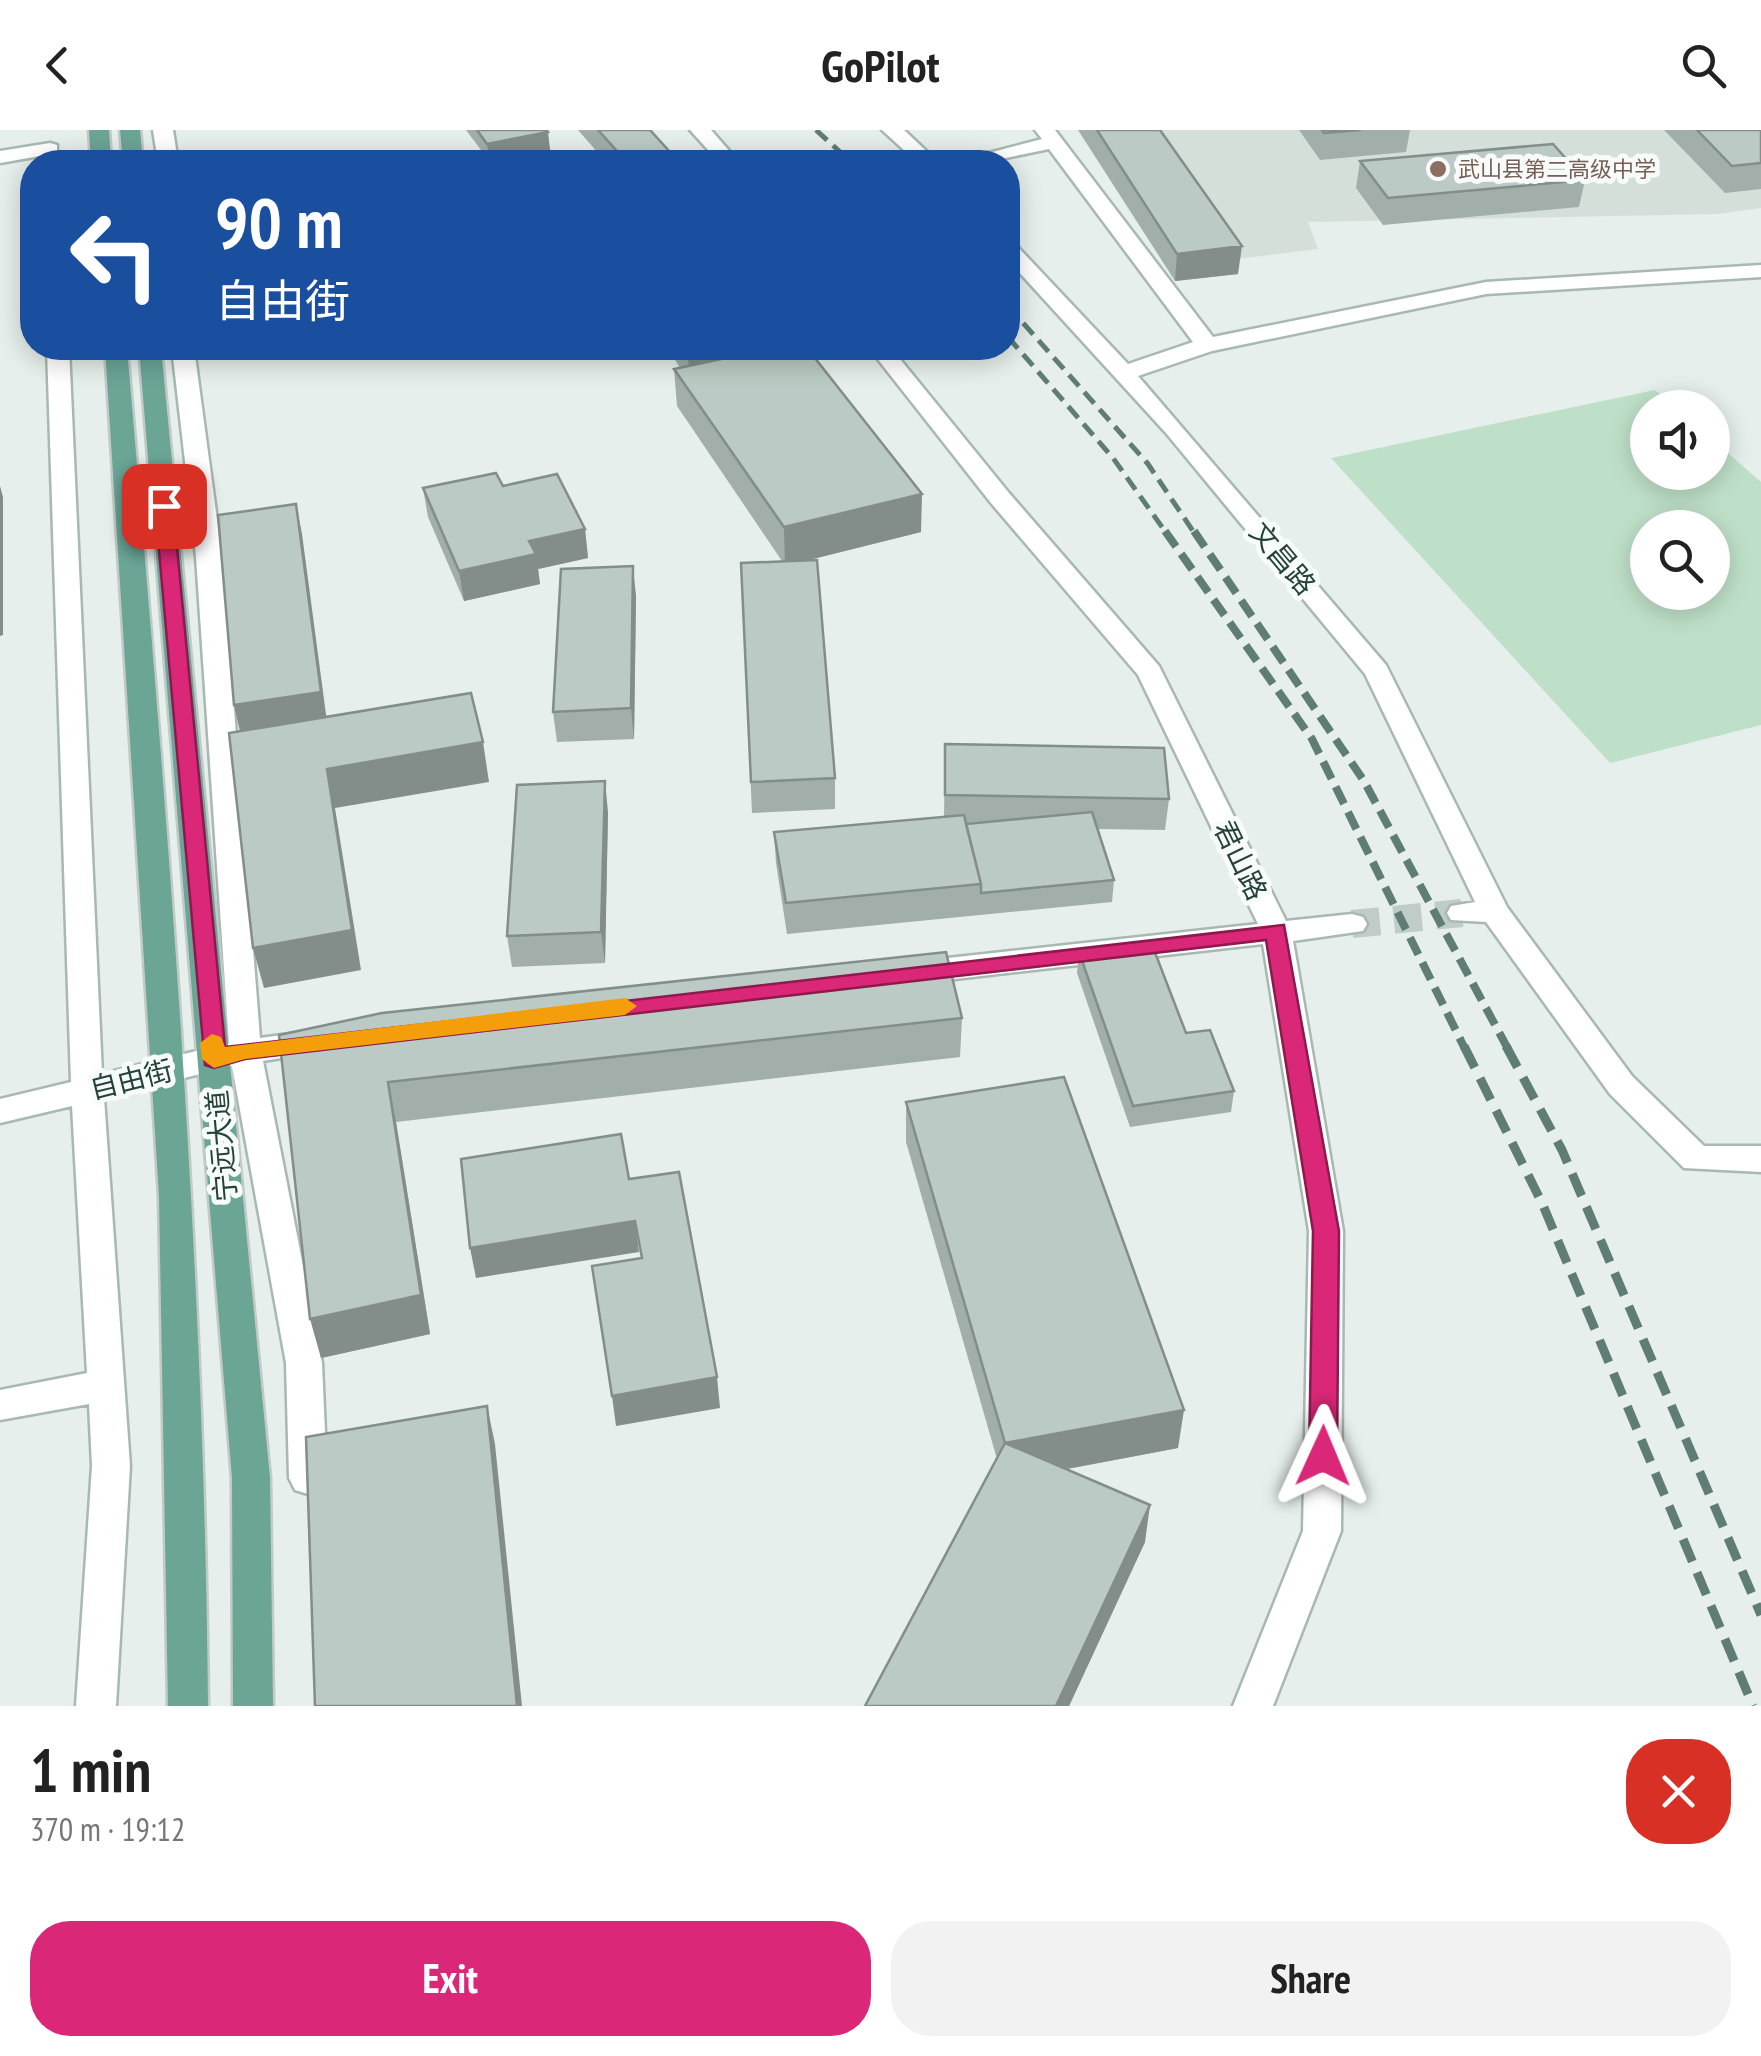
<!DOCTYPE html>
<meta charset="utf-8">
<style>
:root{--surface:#fff;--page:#f2f2f2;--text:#222;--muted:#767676;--accent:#db2777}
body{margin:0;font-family:"PT Sans Narrow","Noto Sans SC",sans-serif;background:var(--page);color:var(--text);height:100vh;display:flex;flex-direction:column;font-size:38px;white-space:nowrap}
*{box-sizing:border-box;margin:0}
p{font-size:32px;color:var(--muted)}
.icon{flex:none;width:55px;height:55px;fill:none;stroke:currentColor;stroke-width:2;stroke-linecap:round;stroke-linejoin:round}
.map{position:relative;height:1576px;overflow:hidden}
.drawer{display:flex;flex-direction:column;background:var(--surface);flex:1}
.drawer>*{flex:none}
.top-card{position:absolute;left:20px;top:20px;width:1000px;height:210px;border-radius:40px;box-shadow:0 5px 25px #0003;background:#1a4fa0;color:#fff;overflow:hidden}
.controls{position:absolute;left:1630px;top:260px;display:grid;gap:20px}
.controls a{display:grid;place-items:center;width:100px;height:100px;border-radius:50%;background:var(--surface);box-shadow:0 5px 25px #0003;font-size:50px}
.pin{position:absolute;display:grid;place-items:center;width:85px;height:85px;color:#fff;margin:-42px;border-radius:20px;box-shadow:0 5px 15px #0006}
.me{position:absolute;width:110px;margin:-55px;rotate:1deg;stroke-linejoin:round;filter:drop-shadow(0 0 8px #0008)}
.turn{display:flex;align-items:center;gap:35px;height:210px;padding:0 30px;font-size:45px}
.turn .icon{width:130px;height:130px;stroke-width:2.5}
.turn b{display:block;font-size:70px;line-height:85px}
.round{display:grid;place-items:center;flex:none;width:105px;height:105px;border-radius:40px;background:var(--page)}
.overview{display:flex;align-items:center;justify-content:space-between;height:170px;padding:0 30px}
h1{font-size:60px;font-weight:600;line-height:75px}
.button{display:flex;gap:20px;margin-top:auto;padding:20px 30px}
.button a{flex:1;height:115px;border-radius:40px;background:var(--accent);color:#fff;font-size:40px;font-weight:600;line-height:115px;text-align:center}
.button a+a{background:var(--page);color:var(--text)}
header{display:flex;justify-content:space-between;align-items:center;height:130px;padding:0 30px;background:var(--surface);font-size:45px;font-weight:600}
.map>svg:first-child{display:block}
</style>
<header><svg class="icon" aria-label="back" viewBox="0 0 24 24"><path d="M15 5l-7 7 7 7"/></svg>GoPilot<svg class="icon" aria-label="search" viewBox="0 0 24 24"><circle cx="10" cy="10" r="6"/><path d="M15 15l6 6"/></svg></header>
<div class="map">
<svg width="1761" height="1576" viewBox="0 0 1761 1576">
<rect width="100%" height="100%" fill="#e6efeb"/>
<path fill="#d4dfda" d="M1080,0H1761V78L1718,84L1308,92L1318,119L1198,134Z"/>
<path fill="#bfe0c8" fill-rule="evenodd" d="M1655,260L1676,277L1648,278V342H1712L1713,310L1761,352V595L1610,633L1331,328ZM1648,398H1712V462H1648Z"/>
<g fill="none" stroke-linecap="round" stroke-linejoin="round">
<path stroke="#bfccc8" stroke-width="28" stroke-dasharray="28 14" stroke-linecap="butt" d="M1352,794L1462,783"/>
<defs>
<path id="minor" d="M153,0H173L178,32H158Z
M690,0H711L739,32H719Z
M882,0H904L938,32H917Z
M1035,0H1055L1213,207L1486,152L1761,135V147L1486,164L1212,221L1138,246L1386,535L1507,777L1632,946L1704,1016H1761V1042L1684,1038L1610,964L1486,792L1451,790L1447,783L1451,776L1475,772L1365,544L1166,303L1008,130V112L1015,114L1128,234L1193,212L1049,19L991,31L981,25L1042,9Z
M50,13L57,15V23L0,33V21Z
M47,218H69L102,944L229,913L196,427L172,218H194L222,427L260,908L319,900L330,904L335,912L330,920L263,931L322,1233L327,1348L321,1360L308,1364L295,1360L289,1348L286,1233L232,936L104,968L130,1336L116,1576H76L92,1336L89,1274L0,1290V1260L87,1243L72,976L0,993V969L71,952Z
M869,218H891L1009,363L1159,536L1286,791L1352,784L1363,787L1367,794L1363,801L1293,811L1343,1101L1341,1401L1273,1576H1233L1303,1401L1309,1101L1263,814L911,854L900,851L896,843L900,835L911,832L1258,794L1138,545L991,373Z"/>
<path id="major" d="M89,0H109L111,32H91Z
M120,0H140L143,32H123Z
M105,218H127C166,670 204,1122 208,1576H168L159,1066Z
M139,218H161L270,1348L273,1576H233L232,1348Z"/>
</defs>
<use href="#minor" stroke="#a8b8b2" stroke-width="5"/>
<use href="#major" stroke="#c2cac8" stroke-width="5"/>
<use href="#minor" fill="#fff" fill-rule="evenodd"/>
<use href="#major" fill="#6aa596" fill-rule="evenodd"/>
<path stroke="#5f7d75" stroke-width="5" stroke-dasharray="15 8" stroke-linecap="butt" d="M816,0L851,32
M1008,176L1148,334L1195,404
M1008,207L1113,328L1167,404"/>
<path stroke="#5f7d75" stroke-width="8" stroke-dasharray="19 9" stroke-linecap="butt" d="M1165,401L1312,609L1465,919
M1194,401L1364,651L1508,919"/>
<path stroke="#5f7d75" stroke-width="9" stroke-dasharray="24 12" stroke-linecap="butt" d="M1464,916L1542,1073L1753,1576
M1506,916L1562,1020L1761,1485"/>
</g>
<path fill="#a1aea9" d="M466,0H547L550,20L490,32Z
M578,0H650L679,32H606Z
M1078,0H1160L1238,144L1175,151Z
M1299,0H1410L1406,22L1320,30Z
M1664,0H1761V59L1725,63Z
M1360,31L1585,50L1579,77L1383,95L1356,58Z
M668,218H807L921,402L808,430L835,648V679L752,683L741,433L782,431L677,276L674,239L680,238Z
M503,356L585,399L588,428L538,439L540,454L464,471L428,387L423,358Z
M636,466L634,609L557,612L553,582Z
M945,614L1169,669L1165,700L1097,699L1114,750L1112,772L787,804L776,733L774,702L944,687Z
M608,682L605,833L512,837L507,806Z
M1079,822L1186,903L1234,961L1231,982L1130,997L1077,843Z
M962,888L960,927L396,992L430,1204L321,1228L279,905Z
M906,972L1178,1318L1067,1339L1145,1412L1069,1576H865L997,1329L906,1012Z"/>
<path fill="#838d89" d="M548,2L550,20L490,32L487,14Z
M1242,116L1238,144L1175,151L1177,124Z
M728,218H783L690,254L688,225Z
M0,356L3,367V505L0,506Z
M922,364L921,402L785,436L784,397Z
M296,374L302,404L327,592L241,606L234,575Z
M585,399L588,428L538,439L540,454L464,471L459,441L529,411Z
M633,436L636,466L634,609L631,578Z
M483,612L489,652L335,678L361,840L264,858L253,818L327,639Z
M605,651L608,682L605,833L601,802Z
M388,952L396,992L430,1204L321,1228L310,1189Z
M635,1091L639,1122L476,1148L470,1118Z
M717,1247L720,1278L616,1296L612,1266Z
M487,1276L495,1314L522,1576H517Z
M1184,1280L1178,1318L1003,1351L1005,1313Z
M1150,1375L1145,1412L1069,1576H1056Z"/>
<path fill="#bbcac4" stroke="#838d89" stroke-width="2.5" d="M477,0H547L548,2L487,14Z
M598,0H650L679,32H627Z
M1097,0H1160L1242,116L1177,124Z
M1322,0H1361L1324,3Z
M1697,0H1761V33L1732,36Z
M1553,14L1585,50L1388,68L1360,31Z
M683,218H728L688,225Z
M773,218H807L922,364L784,397L674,239Z
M496,343L503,356L557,344L585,399L529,411L536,424L459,441L423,358Z
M296,374L321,562L234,575L218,385Z
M817,430L835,648L751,652L741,433Z
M633,436L631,578L553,582L561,439Z
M471,563L483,612L327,639L352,800L253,818L229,603Z
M945,614L1164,618L1169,669L945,665Z
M605,651L601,802L507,806L517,655Z
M1092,682L1114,750L981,763V754L966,694Z
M964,685L981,754L786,773L774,702Z
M1151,812L1186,903L1210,900L1234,961L1133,976L1079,822Z
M946,822L962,888L388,952L421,1165L310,1189L279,905L382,883Z
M1064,947L1184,1280L1005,1313L906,972Z
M621,1004L629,1049L679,1042L717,1247L612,1266L592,1136L642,1128L635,1091L470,1118L461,1029Z
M487,1276L517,1576H315L306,1307Z
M1005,1313L1150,1375L1056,1576H865Z"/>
<path fill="#db2777" stroke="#8e194d" stroke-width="2.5" d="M164,370L173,376L225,917L1284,795L1339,1101L1337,1326L1333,1335L1323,1338L1313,1335L1309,1326L1313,1101L1266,810L245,929L214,938L205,935L155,376Z"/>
<path fill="#f59e0b" d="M625,868L637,876L625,885L245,929L214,938L202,929L200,913L212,904L221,907L225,917Z"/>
<circle fill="#8d6e63" stroke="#f7fbf9" stroke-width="4" cx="1438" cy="39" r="10"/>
<g text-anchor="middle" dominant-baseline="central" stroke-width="10" stroke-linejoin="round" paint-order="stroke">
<g font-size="22" fill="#785e54" stroke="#f7fbf9" text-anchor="start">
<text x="1458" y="39">武山县第二高级中学</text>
</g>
<g font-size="28" fill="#24423a" stroke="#f7fbf9">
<text transform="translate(1283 428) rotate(50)">文昌路</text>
<text transform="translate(1241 730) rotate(64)">君山路</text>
<text transform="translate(131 949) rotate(-14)">自由街</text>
<text transform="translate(221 1016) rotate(-95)">宁远大道</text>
</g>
</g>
</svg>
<div class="controls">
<a><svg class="icon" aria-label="sound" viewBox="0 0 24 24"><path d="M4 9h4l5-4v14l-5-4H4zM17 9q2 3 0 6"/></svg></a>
<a><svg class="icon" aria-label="search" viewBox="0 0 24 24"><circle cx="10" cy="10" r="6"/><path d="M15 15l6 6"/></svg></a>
</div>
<div class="pin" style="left:164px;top:376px;background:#d93025"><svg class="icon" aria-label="arrive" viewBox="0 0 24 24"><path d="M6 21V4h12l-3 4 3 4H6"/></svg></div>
<svg class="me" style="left:1323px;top:1326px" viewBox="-20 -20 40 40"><path d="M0-17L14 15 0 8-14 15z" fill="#db2777" stroke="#fff" stroke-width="4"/></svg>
<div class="top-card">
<div class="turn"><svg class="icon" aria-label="left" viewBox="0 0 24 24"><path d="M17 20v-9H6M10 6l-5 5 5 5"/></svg><div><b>90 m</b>自由街</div></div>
</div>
</div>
<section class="drawer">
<div class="overview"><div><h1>1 min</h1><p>370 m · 19:12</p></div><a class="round" style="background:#d93025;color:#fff"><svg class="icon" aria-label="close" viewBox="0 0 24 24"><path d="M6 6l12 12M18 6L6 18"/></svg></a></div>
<div class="button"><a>Exit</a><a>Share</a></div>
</section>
